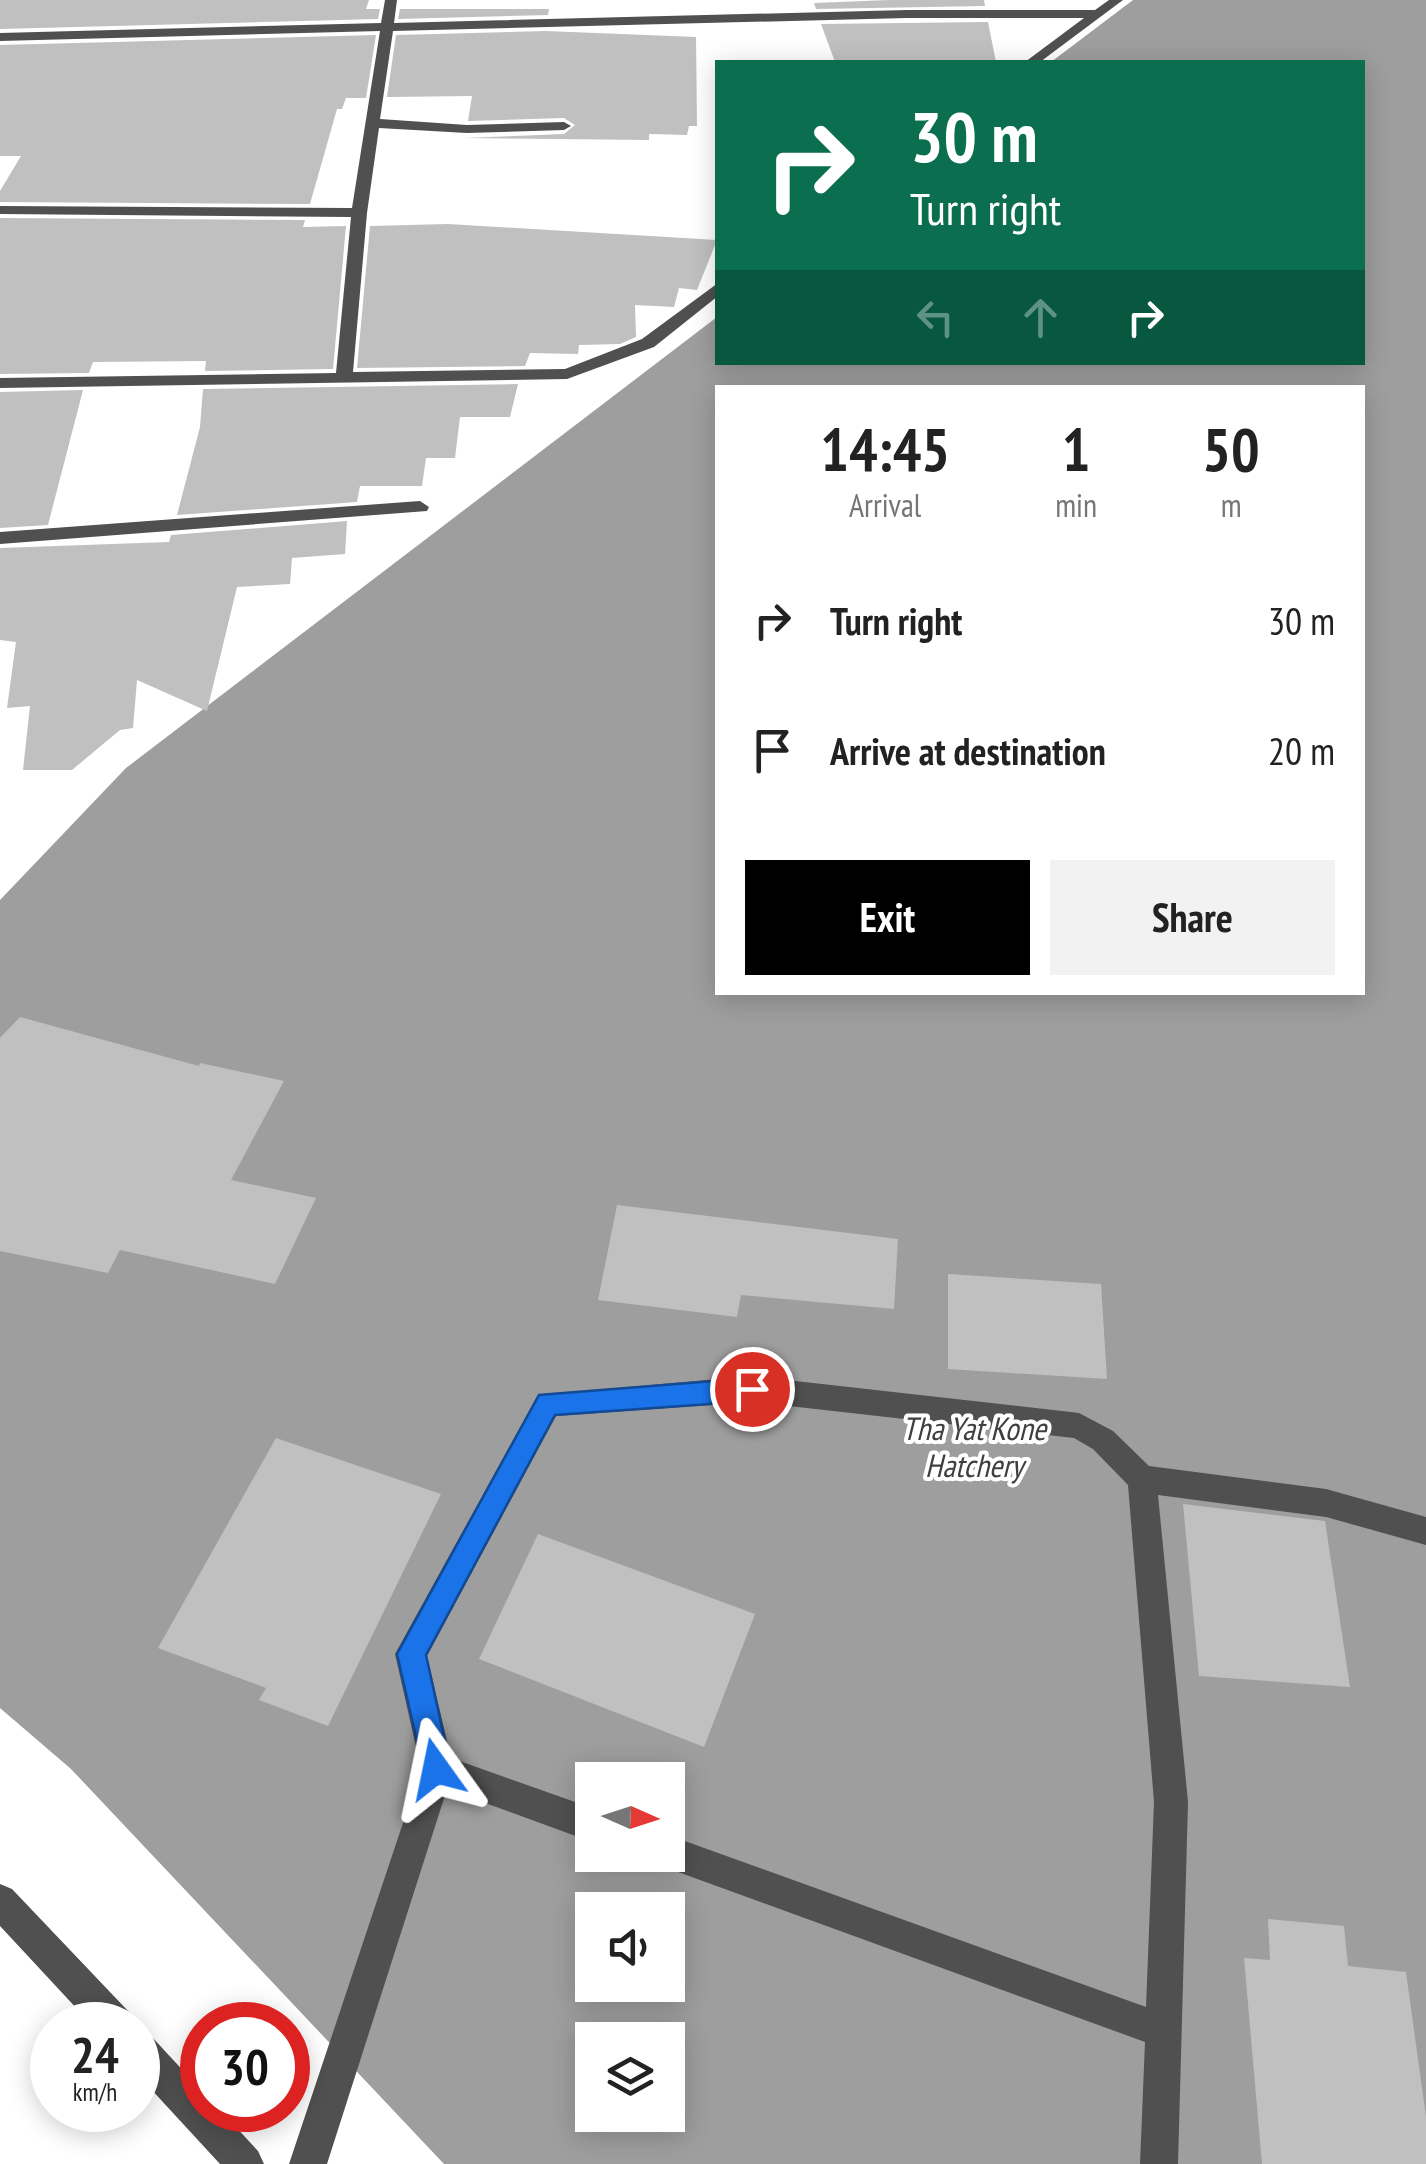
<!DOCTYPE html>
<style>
:root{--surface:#fff;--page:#f2f2f2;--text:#222;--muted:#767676;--accent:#000}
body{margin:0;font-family:"PT Sans Narrow",sans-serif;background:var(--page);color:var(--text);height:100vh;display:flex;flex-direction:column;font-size:38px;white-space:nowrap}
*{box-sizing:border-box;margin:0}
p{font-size:32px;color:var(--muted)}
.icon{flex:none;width:55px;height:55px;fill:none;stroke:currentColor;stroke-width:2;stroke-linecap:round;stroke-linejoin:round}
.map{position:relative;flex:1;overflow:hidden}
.details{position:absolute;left:715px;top:385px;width:650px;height:610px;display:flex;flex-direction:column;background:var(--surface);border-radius:0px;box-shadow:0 5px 25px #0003}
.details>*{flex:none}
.banner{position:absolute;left:715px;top:60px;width:650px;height:305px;border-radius:0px;box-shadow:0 5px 25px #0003;background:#0b6e4f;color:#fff;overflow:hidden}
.needle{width:65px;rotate:93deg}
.controls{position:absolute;left:575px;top:1762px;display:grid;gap:20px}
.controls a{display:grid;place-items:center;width:110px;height:110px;border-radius:0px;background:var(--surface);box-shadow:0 5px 25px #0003;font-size:50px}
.speed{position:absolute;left:30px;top:2002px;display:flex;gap:20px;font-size:50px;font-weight:700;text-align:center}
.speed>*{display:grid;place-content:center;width:130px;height:130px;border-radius:50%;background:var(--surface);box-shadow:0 5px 25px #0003;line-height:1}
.speed small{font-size:25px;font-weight:400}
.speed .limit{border:15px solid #d22;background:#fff;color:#111}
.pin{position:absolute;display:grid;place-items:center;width:85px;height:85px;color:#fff;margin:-42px;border:5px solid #fff;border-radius:50%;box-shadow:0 2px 10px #0007}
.me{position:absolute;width:110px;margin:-55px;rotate:348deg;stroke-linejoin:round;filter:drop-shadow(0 0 8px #0008)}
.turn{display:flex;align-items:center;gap:35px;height:210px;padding:0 30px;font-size:45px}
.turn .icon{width:130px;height:130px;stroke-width:2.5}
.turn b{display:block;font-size:70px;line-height:85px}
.lanes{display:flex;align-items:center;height:95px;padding:0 30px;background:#0003;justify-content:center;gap:50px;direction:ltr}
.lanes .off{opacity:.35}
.eta{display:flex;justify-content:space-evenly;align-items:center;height:170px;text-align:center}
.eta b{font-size:60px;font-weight:800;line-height:70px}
.cta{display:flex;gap:20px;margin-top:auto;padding:20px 30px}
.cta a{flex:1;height:115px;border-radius:0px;background:var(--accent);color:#fff;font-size:40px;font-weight:800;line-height:115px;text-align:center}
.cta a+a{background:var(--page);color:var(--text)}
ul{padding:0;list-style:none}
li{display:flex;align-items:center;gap:30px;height:130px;padding:0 30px}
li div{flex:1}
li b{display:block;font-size:38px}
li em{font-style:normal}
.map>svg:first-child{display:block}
</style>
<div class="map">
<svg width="1426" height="2164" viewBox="0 0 1426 2164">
<rect width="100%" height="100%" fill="#fff"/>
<path fill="#9e9e9e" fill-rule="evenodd" d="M1133,0H1426V2164H444L71,1769L0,1708V900L126,768L717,317L718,362H1362V62H1051ZM718,388H1362V992H718ZM592,1780H668V1855H592ZM592,1910H668V1985H592ZM592,2040H668V2115H592Z"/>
<path fill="#c0c0c0" d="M0,0H369L366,9H380L378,19L0,29Z
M889,0H984L985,6L816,9L814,3Z
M400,9H549L548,15L398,19Z
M988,22L996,62H835L821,24Z
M546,31L696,37L697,126H689L687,135L649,134V140L464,138L564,134L575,125L564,118L468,121L472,96L387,97L396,35Z
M376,35L366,98H346L342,109H337L310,204L0,202V191L21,156H0V45Z
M0,218L305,220L303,227L346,226L333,369L205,371L206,361L93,362L89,373L0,374Z
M448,224L717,240L697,290L679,288L674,307L635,305L636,337L620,344L579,345L578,354L530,353L525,366L357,368L370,226Z
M518,384L510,417H460L455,458H426L422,486H360L357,502L177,515L200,427L203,389Z
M83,390L48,525L0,528V392Z
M347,521L345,554L292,558L290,584L237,587L207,711L137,680L133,728L120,730L72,770H23L30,706L7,708L16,642L0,640V548L169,542L171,535Z
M20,1017L199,1066L200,1063L284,1081L231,1180L316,1198L275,1284L120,1250L108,1273L0,1251V1038Z
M617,1205L898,1239L894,1309L741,1295L737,1317L598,1300Z
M948,1274L1101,1284L1107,1379L948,1369Z
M276,1438L441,1494L328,1726L259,1700L266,1688L158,1648Z
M1183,1504L1325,1521L1350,1687L1199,1676Z
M538,1534L755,1614L704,1747L479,1659Z
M1268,1919L1344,1926L1348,1966L1406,1972L1426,2117V2164H1262L1244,1958L1270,1960Z"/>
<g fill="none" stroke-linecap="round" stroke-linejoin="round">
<path fill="#505050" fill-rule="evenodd" d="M385,0H397L394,23L907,10H1095L1109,0H1123L1040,62H1025L1084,18H907L393,31L380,119L467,125L564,122L571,126L564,130L467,133L379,128L367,213L353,372L565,369L642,339L718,283V296L654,347L567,379L0,388V378L336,373L351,217L0,214V206L352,208L380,31L0,41V33L381,23Z
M420,501L429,507L427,511L0,544V532Z
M752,1376L1079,1413L1113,1431L1149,1466L1326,1489L1426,1517V1545L1326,1517L1158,1495L1188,1802L1178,2164H1140L1145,2042L656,1864L652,1855H668V1835L1146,2007L1154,1802L1128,1485L1093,1449L1074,1438L752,1402L556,1416L427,1656L451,1758L592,1808V1842L447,1789L327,2164H289L421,1769L395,1654L538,1395Z
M0,1884L12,1889L129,2012L134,2025H92L0,1926Z
M138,2031L151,2036L202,2091V2110H220L258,2151L264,2164H220L138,2075Z"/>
</g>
<path fill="#1a73e8" stroke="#114b97" stroke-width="2.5" d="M752,1378L761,1381L765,1389L761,1397L752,1401L555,1415L426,1655L451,1769L447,1780L436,1784L426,1780L397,1654L539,1395Z"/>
<g text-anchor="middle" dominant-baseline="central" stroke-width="8" stroke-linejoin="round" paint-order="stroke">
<g font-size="32" font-style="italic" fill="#3f3f3f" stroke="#fff">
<text x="974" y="1428">Tha Yat Kone<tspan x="974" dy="37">Hatchery</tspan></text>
</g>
</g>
</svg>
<div class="controls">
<a><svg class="needle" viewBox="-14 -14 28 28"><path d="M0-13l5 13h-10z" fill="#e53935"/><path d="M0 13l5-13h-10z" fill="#767676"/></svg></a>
<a><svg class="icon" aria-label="sound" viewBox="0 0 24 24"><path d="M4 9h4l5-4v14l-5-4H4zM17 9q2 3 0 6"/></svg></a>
<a><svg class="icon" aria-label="layers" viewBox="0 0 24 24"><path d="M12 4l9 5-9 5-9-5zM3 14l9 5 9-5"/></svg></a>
</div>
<div class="speed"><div>24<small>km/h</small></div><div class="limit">30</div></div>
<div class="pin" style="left:752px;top:1389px;background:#d93025"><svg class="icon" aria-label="arrive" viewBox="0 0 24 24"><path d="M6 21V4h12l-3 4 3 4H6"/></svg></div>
<svg class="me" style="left:436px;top:1769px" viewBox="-20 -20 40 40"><path d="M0-17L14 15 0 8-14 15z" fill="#1a73e8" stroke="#fff" stroke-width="4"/></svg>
<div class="banner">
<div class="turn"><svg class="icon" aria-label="right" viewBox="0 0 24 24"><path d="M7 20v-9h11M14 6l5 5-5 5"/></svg><div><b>30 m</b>Turn right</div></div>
<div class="lanes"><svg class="icon off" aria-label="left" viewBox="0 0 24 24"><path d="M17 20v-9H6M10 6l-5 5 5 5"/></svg><svg class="icon off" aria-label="ahead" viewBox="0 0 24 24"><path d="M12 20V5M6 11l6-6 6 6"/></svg><svg class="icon" aria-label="right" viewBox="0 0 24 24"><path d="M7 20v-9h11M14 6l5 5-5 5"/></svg></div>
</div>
<section class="details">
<div class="eta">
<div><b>14:45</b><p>Arrival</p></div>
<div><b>1</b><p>min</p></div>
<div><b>50</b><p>m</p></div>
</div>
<ul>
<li><svg class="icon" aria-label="right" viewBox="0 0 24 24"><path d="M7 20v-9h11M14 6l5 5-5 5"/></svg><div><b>Turn right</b></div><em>30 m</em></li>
<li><svg class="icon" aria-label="arrive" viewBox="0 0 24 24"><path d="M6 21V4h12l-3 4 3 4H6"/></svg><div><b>Arrive at destination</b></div><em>20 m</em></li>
</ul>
<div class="cta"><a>Exit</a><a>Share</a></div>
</section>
</div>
